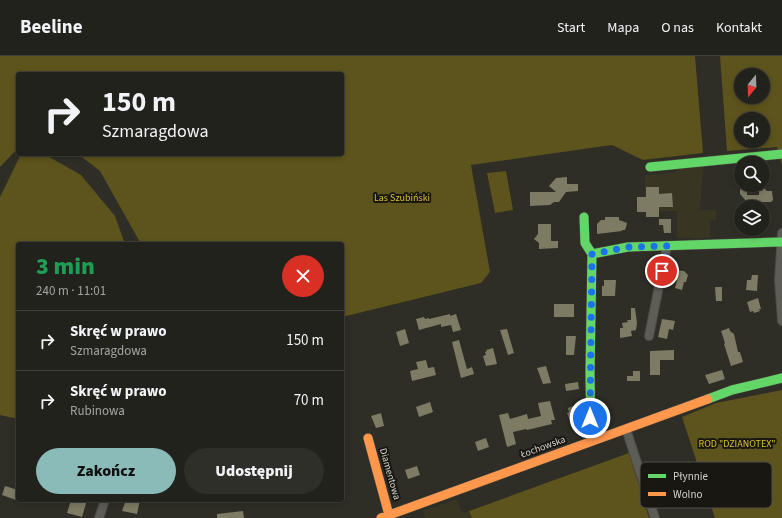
<!DOCTYPE html>
<html lang="pl">
<meta charset="utf-8">
<style>
:root{--surface:#22221c;--page:#2e2f29;--text:#f1f3f6;--muted:#a2a4a3;--line:#3f3f3b;--accent:#8bbbb9}
body{margin:0;font-family:"Source Sans 3",sans-serif;background:var(--page);color:var(--text);height:100vh;display:flex;flex-direction:column;font-size:15px;white-space:nowrap}
*{box-sizing:border-box;margin:0}
p{font-size:13px;color:var(--muted)}
.icon{flex:none;width:22px;height:22px;fill:none;stroke:currentColor;stroke-width:2;stroke-linecap:round;stroke-linejoin:round}
.map{position:relative;flex:1;overflow:hidden}
.panel{position:absolute;left:16px;top:186px;width:328px;height:260px;display:flex;flex-direction:column;background:var(--surface);border-radius:4px;box-shadow:0 2px 6px #0003,0 0 0 1px var(--line)}
.panel>*{flex:none}
.hud{position:absolute;left:16px;top:16px;width:328px;height:84px;border-radius:4px;box-shadow:0 2px 6px #0003,0 0 0 1px var(--line);background:#22221c;color:var(--text);overflow:hidden}
.needle{width:26px;rotate:199deg}
.controls{position:absolute;left:734px;top:12px;display:grid;gap:8px}
.controls a{display:grid;place-items:center;width:36px;height:36px;border-radius:50%;background:var(--surface);box-shadow:0 2px 6px #0003,0 0 0 1px var(--line);font-size:20px}
.pin{position:absolute;display:grid;place-items:center;width:34px;height:34px;color:#fff;margin:-17px;border:2px solid #fff;border-radius:50%;box-shadow:0 1px 4px #0007}
.me{position:absolute;width:44px;margin:-22px;rotate:0deg;stroke-linejoin:round;filter:drop-shadow(0 0 3px #0008)}
.turn{display:flex;align-items:center;gap:14px;height:84px;padding:0 20px;font-size:18px}
.turn .icon{width:52px;height:52px;stroke-width:2.5}
.turn b{display:block;font-size:28px;line-height:34px}
.round{display:grid;place-items:center;flex:none;width:42px;height:42px;border-radius:21px;background:var(--page)}
.headline{display:flex;align-items:center;justify-content:space-between;height:68px;padding:0 20px}
h1{font-size:24px;font-weight:800;line-height:30px;color:#1e9e55}
.button{display:flex;gap:8px;margin-top:auto;padding:8px 20px}
.button a{flex:1;height:46px;border-radius:24px;background:var(--accent);color:#111;font-size:16px;font-weight:800;line-height:46px;text-align:center}
.button a+a{background:var(--page);color:var(--text)}
ul{padding:0;list-style:none}
li{display:flex;align-items:center;gap:12px;height:60px;padding:0 20px;border-top:1px solid var(--line)}
li div{flex:1}
li b{display:block;font-size:15px}
li em{font-style:normal}
header{display:flex;align-items:center;gap:24px;box-sizing:border-box;height:56px;padding:0 20px;background:var(--surface);border-bottom:1px solid var(--line)}
header strong{font-size:19px}
nav{display:flex;gap:22px;margin-inline-start:auto;font-size:14px}
.map>svg:first-child{display:block}
</style>
<header>
<strong>Beeline</strong>
<nav><a>Start</a><a>Mapa</a><a>O nas</a><a>Kontakt</a></nav>
</header>
<div class="map">
<svg width="782" height="462" viewBox="0 0 782 462">
<rect width="100%" height="100%" fill="#2e2d26"/>
<path fill="#383523" d="M703,111L700,154H716V164H710V182H677V155L645,156V119L674,117L678,112Z
M457,443L462,457L469,455L472,462H425L423,455Z"/>
<path fill="#5d531c" fill-rule="evenodd" d="M0,0H695L703,97L643,104L612,89L471,109L490,216L481,227L342,261V188H141L100,115L78,98H342V18H18V92L0,111Z
M720,0H782V109L777,91L727,95ZM741,19H763V41H741ZM741,63H763V85H741Z
M21,98H44L81,119L115,160L125,188H18V363L0,359V141Z
M506,115L513,154L495,157L487,117Z
M782,334V462H715L682,361L716,347Z
M629,397L649,462H472L469,455Z"/>
<path fill="#7e7b64" d="M567,121V128H578V135L566,136L559,146H554L550,149L530,150V136H556L549,130L556,122Z
M646,131H659V138L672,137L673,151H659V161H646V156H637V141H646Z
M740,131H747V139H759V135H762L764,132L767,135H772L773,144L771,146H747L740,138Z
M605,161H619V164L627,167L626,171L625,174H622V175L597,178V168L601,164H605Z
M659,163H671V177H664L663,169H659Z
M538,168H551V185H558V192L539,193V187L534,183L538,178Z
M676,214L684,215L688,219L686,226H684L682,234L675,232L677,224H674Z
M752,219H758L757,235L746,234L747,224H751Z
M604,224H616L615,240H602V230H604Z
M715,231H722V245H716Z
M758,242L761,253H759L760,255L754,257L753,255L750,256L747,246Z
M554,248H574V261H554Z
M631,252H635L637,267L636,274L631,275L632,280L620,282V272H623L622,267L628,266L627,264H631Z
M450,258V260L456,258L461,274L453,276L451,269L441,271V268L419,274L416,263L424,261L425,263L429,262V263Z
M662,263L675,265L673,274L669,273L667,283L658,281Z
M729,272L730,275L734,278L738,296H740L743,306L731,310L724,288L725,287L721,275Z
M405,273L409,287L400,290L396,276Z
M507,273L514,297L508,299L500,274Z
M566,280H576L574,299H566Z
M459,284L467,313L472,311L474,318L461,322L452,286Z
M493,292L497,308L486,310L483,300L486,299L485,296L487,295L486,294Z
M674,294V304H660V319H650V295Z
M426,304L428,312L434,311L436,319L412,325L410,315L418,313L416,306Z
M546,310L551,327L543,328L537,312Z
M722,314L725,323L709,328L705,319Z
M633,315H640V325H627V320H633Z
M578,326L579,333L566,335L565,328Z
M550,345L555,364H551L552,368L527,374L526,373L513,376L516,388L507,391L499,359L508,357L510,363L527,358L528,363L541,360L538,347Z
M430,346L433,356L419,361L416,351Z
M574,350L579,364L571,367L567,357L569,356L568,352Z
M381,357L384,370L376,372L371,360Z
M486,382L489,391L478,395L475,386Z
M417,410L420,419L408,423L405,414Z
M5,430L18,434L16,444L2,439Z
M71,444H87L82,461L67,457Z
M126,444H140L137,458L122,455Z
M243,455L244,462H217V458Z"/>
<g fill="none" stroke-linecap="round" stroke-linejoin="round">
<defs>
<path id="street" d="M782,177L779,224L782,265
M649,280L667,190
M626,373L655,462
M99,462L105,444"/>
<path id="fast" d="M650,111L782,98
M584,161L585,187L592,198L590,317L591,385
M592,198L628,191L781,186
M708,343L732,334L782,322"/>
<path id="slow" d="M368,382L389,459
M381,462L708,343"/>
</defs>
<use href="#street" stroke="#4b4a44" stroke-width="10"/>
<use href="#fast" stroke="#4b4a44" stroke-width="10"/>
<use href="#slow" stroke="#4b4a44" stroke-width="10"/>
<use href="#street" stroke="#5d5d57" stroke-width="8"/>
<use href="#fast" stroke="#63d668" stroke-width="9"/>
<use href="#slow" stroke="#ff974d" stroke-width="9"/>
</g>
<g fill="none" stroke-linecap="round" stroke-linejoin="round">
<path stroke="#1a73e8" stroke-width="7" stroke-dasharray="0 12.6" d="M590,362L592,198L628,191L668,190L662,215"/>
</g>
<g text-anchor="middle" dominant-baseline="central" stroke-width="4" stroke-linejoin="round" paint-order="stroke">
<g font-size="10" fill="#dac12d" stroke="#181712">
<text x="402" y="142">Las Szubiński</text>
<text x="737" y="388">ROD "DZIANOTEX"</text>
</g>
<g font-size="10" fill="#d3d2ca" stroke="#181712">
<text transform="translate(543 391) rotate(-20)">Łochowska</text>
<text transform="translate(390 418) rotate(74)">Diamentowa</text>
</g>
</g>
<rect x="640" y="406" width="132" height="46" rx="6" fill="#181712" stroke="#504f49" stroke-width="1"/>
<rect x="648" y="418" width="18" height="4" fill="#63d668"/>
<rect x="648" y="436" width="18" height="4" fill="#ff974d"/>
<g font-size="11" fill="#d3d2ca">
<text x="673" y="424">Płynnie</text>
<text x="673" y="442">Wolno</text>
</g>
</svg>
<div class="controls">
<a><svg class="needle" viewBox="-14 -14 28 28"><path d="M0-13l5 13h-10z" fill="#e53935"/><path d="M0 13l5-13h-10z" fill="#a2a4a3"/></svg></a>
<a><svg class="icon" aria-label="sound" viewBox="0 0 24 24"><path d="M4 9h4l5-4v14l-5-4H4zM17 9q2 3 0 6"/></svg></a>
<a><svg class="icon" aria-label="search" viewBox="0 0 24 24"><circle cx="10" cy="10" r="6"/><path d="M15 15l6 6"/></svg></a>
<a><svg class="icon" aria-label="layers" viewBox="0 0 24 24"><path d="M12 4l9 5-9 5-9-5zM3 14l9 5 9-5"/></svg></a>
</div>
<div class="pin" style="left:662px;top:215px;background:#d93025"><svg class="icon" aria-label="arrive" viewBox="0 0 24 24"><path d="M6 21V4h12l-3 4 3 4H6"/></svg></div>
<svg class="me" style="left:590px;top:362px" viewBox="-20 -20 40 40"><circle r="17" fill="#1a73e8" stroke="#fff" stroke-width="3"/><path d="M0-11L8 9 0 5-8 9z" fill="#fff"/></svg>
<div class="hud">
<div class="turn"><svg class="icon" aria-label="right" viewBox="0 0 24 24"><path d="M7 20v-9h11M14 6l5 5-5 5"/></svg><div><b>150 m</b>Szmaragdowa</div></div>
</div>
<section class="panel">
<div class="headline"><div><h1>3 min</h1><p>240 m · 11:01</p></div><a class="round" style="background:#d93025;color:#fff"><svg class="icon" aria-label="close" viewBox="0 0 24 24"><path d="M6 6l12 12M18 6L6 18"/></svg></a></div>
<ul>
<li><svg class="icon" aria-label="right" viewBox="0 0 24 24"><path d="M7 20v-9h11M14 6l5 5-5 5"/></svg><div><b>Skręć w prawo</b><p>Szmaragdowa</p></div><em>150 m</em></li>
<li><svg class="icon" aria-label="right" viewBox="0 0 24 24"><path d="M7 20v-9h11M14 6l5 5-5 5"/></svg><div><b>Skręć w prawo</b><p>Rubinowa</p></div><em>70 m</em></li>
</ul>
<div class="button"><a>Zakończ</a><a>Udostępnij</a></div>
</section>
</div>
